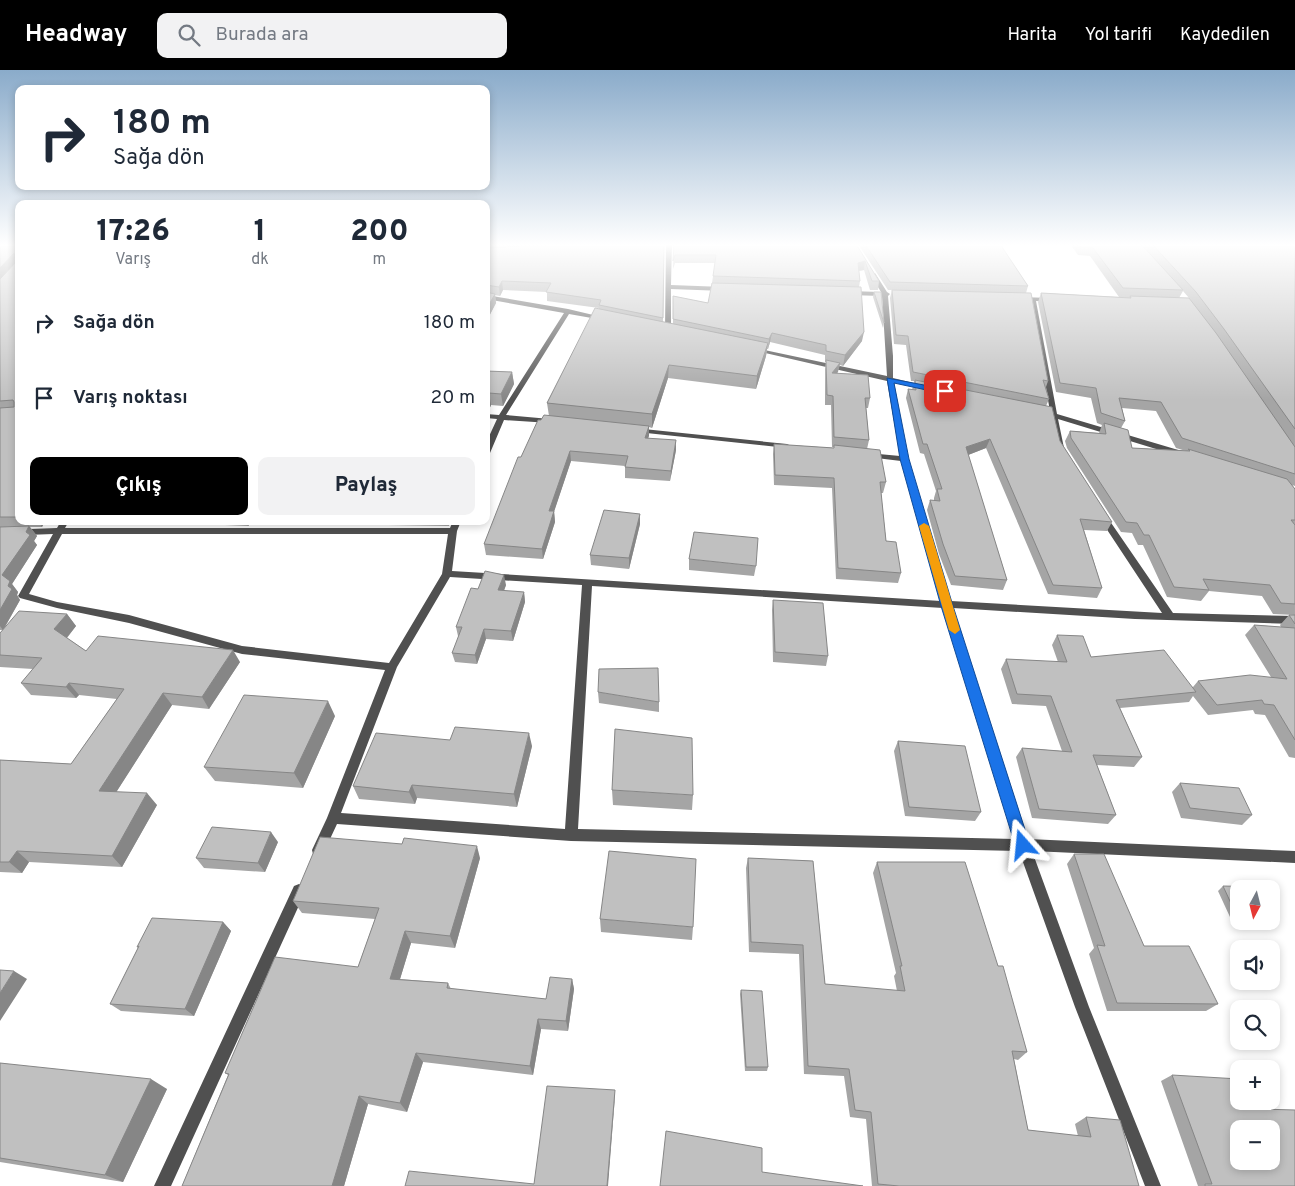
<!DOCTYPE html>
<html lang="tr">
<meta charset="utf-8">
<style>
:root{--surface:#fff;--page:#f2f2f3;--text:#1f2937;--muted:#747a83;--accent:#000}
body{margin:0;font-family:Overpass,sans-serif;background:var(--page);color:var(--text);height:100vh;display:flex;flex-direction:column;font-size:19px;white-space:nowrap}
*{box-sizing:border-box;margin:0}
p{font-size:16px;color:var(--muted)}
.icon{flex:none;width:28px;height:28px;fill:none;stroke:currentColor;stroke-width:2;stroke-linecap:round;stroke-linejoin:round}
.map{position:relative;flex:1;overflow:hidden}
.sheet{position:absolute;left:15px;top:130px;width:475px;height:325px;display:flex;flex-direction:column;background:var(--surface);border-radius:10px;box-shadow:0 2px 8px #0003}
.sheet>*{flex:none}
.banner{position:absolute;left:15px;top:15px;width:475px;height:105px;border-radius:10px;box-shadow:0 2px 8px #0003;background:#fff;color:var(--text);overflow:hidden}
.needle{width:32px;rotate:187deg}
.tools{position:absolute;left:1230px;top:810px;display:grid;gap:10px}
.tools a{display:grid;place-items:center;width:50px;height:50px;border-radius:10px;background:var(--surface);box-shadow:0 2px 8px #0003;font-size:25px}
.pin{position:absolute;display:grid;place-items:center;width:42px;height:42px;color:#fff;margin:-21px;border-radius:10px;box-shadow:0 2px 8px #0006}
.me{position:absolute;width:55px;margin:-28px;rotate:342deg;stroke-linejoin:round;filter:drop-shadow(0 0 4px #0008)}
.turn{display:flex;align-items:center;gap:18px;height:105px;padding:0 15px;font-size:22px}
.turn .icon{width:65px;height:65px;stroke-width:2.5}
.turn b{display:block;font-size:35px;line-height:42px}
.eta{display:flex;justify-content:space-evenly;align-items:center;height:85px;text-align:center}
.eta b{font-size:30px;font-weight:800;line-height:35px}
.cta{display:flex;gap:10px;margin-top:auto;padding:10px 15px}
.cta a{flex:1;height:58px;border-radius:10px;background:var(--accent);color:#fff;font-size:20px;font-weight:800;line-height:58px;text-align:center}
.cta a+a{background:var(--page);color:var(--text)}
ul{padding:0;list-style:none}
li{display:flex;align-items:center;gap:15px;height:75px;padding:0 15px}
li div{flex:1}
li b{display:block;font-size:19px}
li em{font-style:normal}
header{display:flex;align-items:center;gap:30px;box-sizing:border-box;height:70px;padding:0 25px;background:var(--accent);color:#fff}
header strong{font-size:24px}
nav{display:flex;gap:28px;margin-inline-start:auto;font-size:18px}
.search{width:350px;height:45px;background:var(--page);display:flex;align-items:center;gap:12px;box-sizing:border-box;padding:0 18px;border-radius:10px;color:var(--muted);font-size:19px}
.map>svg:first-child{display:block}
</style>
<header>
<strong>Headway</strong>
<div class="search"><svg class="icon" aria-label="search" viewBox="0 0 24 24"><circle cx="10" cy="10" r="6"/><path d="M15 15l6 6"/></svg>Burada ara</div>
<nav><a>Harita</a><a>Yol tarifi</a><a>Kaydedilen</a></nav>
</header>
<div class="map">
<svg width="1295" height="1116" viewBox="0 0 1295 1116">
<rect width="100%" height="100%" fill="#fff"/>
<g fill="none" stroke-linecap="round" stroke-linejoin="round">
<path fill="#505050" fill-rule="evenodd" d="M666,174H672L671,215L724,217L727,219L724,221L671,219V261L668,263L665,261Z
M871,203H875L887,222L890,224L888,226L893,286V308L930,317L926,319L894,312L908,389L951,531L1162,543L1098,446L1102,443L1105,444L1173,543L1295,546V554L1135,549L953,538L1028,769L1295,781V793L1032,781L1089,937L1161,1116H1145L1075,937L1019,781L571,771L337,754L323,784L318,786L313,784L312,780L327,748L385,600L242,584L129,553L57,538L20,528L18,526L53,464L0,466V460L57,458L61,451H69L65,458H450L453,451H461L457,461L452,501L941,531L901,391L868,387L864,385L868,383L900,386L887,311L752,280L755,278L887,306L882,226L849,225L846,223L849,221L881,222L870,204ZM62,464H448L442,504L389,593L242,576L129,545L57,532L29,524ZM450,507L582,515L565,759L341,743L397,597ZM592,516L943,538L1015,769L578,759Z
M486,225L568,239L606,248L603,250L569,244L506,345L550,349L554,351L550,353L504,350L490,383L486,385V373L497,349L486,348V344L499,345L564,243L486,229Z
M1019,227L1052,228L1055,230L1052,232L1036,231L1057,344L1185,382V386H1179L1058,349L1064,378L1063,380H1057L1051,346L1037,341L1041,339L1050,341L1030,231L1017,230L1016,229Z
M634,358L787,374L791,376L787,378L637,362L633,360Z
M299,814L304,816L306,820L171,1116H154L294,816Z"/>
</g>
<path fill="#a5a5a5" fill-rule="evenodd" d="M0,174H19V451H43L44,453L42,457H30L37,466L34,471L37,475L12,514L18,522L17,525L20,530L5,557L67,544L76,556L67,568L86,581L240,592L209,639L172,635L116,722L157,735L122,797L29,792L22,803L0,802V690L71,694L117,629L79,625L76,628L31,625L21,613L33,599L0,597V563L3,560H0Z
M486,174H664L663,252L673,254V226L708,233L712,213L715,193H675L673,199L674,174H856L879,211L878,220H870L864,200L859,201L860,211L859,217L862,271L843,296L840,295L837,303L870,328L868,338H866L869,370L867,379L886,412L883,423H881L886,471L901,503L898,513L836,509L832,418L774,415L773,384L774,374L834,378V377H832L831,335H825V299L826,292H825V285L770,272L768,279H767L766,286L756,319L668,308L652,358L649,357L648,368L676,380L670,411L625,408V396L571,391L554,441L555,452L543,489L486,485L484,474L521,387L541,350L549,346L547,333L599,239V238L547,231V222L503,220L500,226L495,225L496,233L486,252Z
M858,174H1000L1028,216L1026,223L1048,311L1046,317L1049,329L1046,336L1060,371L1112,452L1107,461L1084,460L1102,518L1097,528L1048,524L986,378L968,385L1007,510L1003,520L951,515L939,484L927,440L930,430L934,431V428L936,421L924,384L920,383L906,328L908,319L912,320L914,311H911L906,275L894,274L890,228L892,220H888Z
M1070,174H1295V416L1292,415L1295,419V545L1273,544L1262,526L1209,521L1201,531L1167,527L1143,475H1138L1132,463L1121,462L1067,378L1065,371L1070,361L1099,363L1102,355L1097,353L1091,328L1056,322L1038,232L1041,223L1119,227L1090,186L1078,185ZM1183,221L1189,228H1179ZM1122,338L1156,341L1176,378L1186,381L1132,378L1121,358L1125,351Z
M874,222L884,253L883,258L873,227Z
M486,301L512,302L514,314L503,336L491,335L488,342Z
M640,444V454L629,499L591,495L590,485Z
M98,451H153L152,452Z
M200,451H323L251,453L248,456L202,454Z
M387,451H450L449,456L388,455Z
M689,489L756,496L754,506L689,500Z
M506,515L504,521L524,522L525,532L513,571L486,569L477,594L455,592L452,583L459,567L458,566L456,557L478,519Z
M773,530L828,586L826,596L773,592L772,540Z
M1289,545H1295V688L1289,687L1265,645L1255,644L1253,640L1208,645L1193,626L1189,632L1120,638L1142,687L1134,697L1097,695L1116,745L1108,754L1032,748L1016,687L1022,678L1062,681L1046,636L1012,634L1001,599L1006,589L1058,592L1052,575L1057,565L1091,587L1193,617L1198,611L1271,607L1245,565L1254,555L1281,557L1280,555Z
M598,622L659,632V642L599,633Z
M335,646L303,718L215,711L204,697Z
M450,670L532,676L517,737L417,728L415,734L359,729L353,716Z
M898,671L981,742L975,751L905,746L894,681Z
M1180,713L1252,745L1242,755L1181,748L1172,722Z
M612,720L693,725L692,740L613,735Z
M278,772L265,802L204,798L196,788Z
M1074,784L1144,876L1218,934L1206,941H1107L1089,884L1094,878L1067,794Z
M480,788L455,878L411,873L400,909L448,913L451,919L546,929L572,909L574,919L568,961L541,959L533,1005L423,992L407,1042L368,1034L344,1116H182L228,1005L225,1003L358,897L375,849L302,843L293,831Z
M748,788L813,791L825,914L897,921L894,906L896,903L873,803L877,792L998,896L1027,982L1018,990L1014,989L1028,1060L1078,1066L1075,1054L1086,1047L1139,1116H872L866,1049L850,1047L844,1006L804,1004L799,884L749,882L746,798Z
M1223,816L1239,819V847H1230L1218,821Z
M1271,831L1278,845L1272,849H1271Z
M600,849L693,857L692,870L601,862Z
M223,852L231,861L194,946L121,941L110,934L138,878L137,877Z
M741,920L768,997L767,1001H745L740,924Z
M0,993L167,1019L123,1112L0,1092Z
M1172,1005L1259,1039L1295,1116H1198L1161,1011Z"/>
<path fill="#868686" d="M14,183L19,191L0,212V198Z
M865,191L864,200L857,201L858,193Z
M502,211L503,220L500,226L499,217Z
M495,224L496,233L486,252V240Z
M864,262L862,271L843,296L845,285Z
M772,263L770,272L768,279L769,269Z
M768,273L766,286L756,319L757,306Z
M840,293L838,302L830,313L832,303Z
M669,295L668,308L652,358V344Z
M512,302L514,314L503,336L501,324Z
M489,323L491,335L488,342H486V330Z
M649,356V366L645,378V368Z
M990,369L986,378L963,387L966,377Z
M676,370V380L670,411L671,401Z
M570,381L571,391L551,451L549,441Z
M554,441L555,452L543,489L542,479Z
M640,444V454L629,499V488Z
M38,451H43L44,453L42,457Z
M246,451H250L251,453L248,456Z
M29,456L37,466L34,471L37,475L12,514L18,522L17,525L20,530L3,560L0,556V540L8,516L2,505Z
M504,505L506,515L500,530L498,520Z
M524,522L525,532L513,571L511,561Z
M67,544L76,556L64,571L54,559Z
M484,559L486,569L477,594L475,585Z
M233,580L240,592L209,639L202,627Z
M69,613L79,625L76,628L66,617Z
M163,623L172,635L110,732L99,721Z
M328,631L335,646L303,718L294,703Z
M529,663L532,676L517,737L514,724Z
M412,715L417,728L415,734L409,722Z
M147,723L157,735L122,797L112,786Z
M271,762L278,772L265,802L258,793Z
M477,776L480,788L455,878L450,866Z
M17,781L29,792L22,803L9,792Z
M223,852L231,861L194,946L185,939Z
M405,861L411,873L397,919L390,909Z
M14,901L27,909L0,951V923Z
M572,909L574,919L568,961L566,951Z
M538,949L541,959L533,1005L530,996Z
M416,983L423,992L407,1042L400,1033Z
M151,1009L167,1019L123,1112L105,1105Z
M615,1020V1026L608,1116H607Z
M359,1026L368,1034L344,1116H332Z"/>
<path fill="#c0c0c0" stroke="#868686" fill-rule="evenodd" d="M0,174H19V447H0V338L14,337V332L13,330L0,331V209L16,192V184L14,183L0,198Z
M561,174H664L663,248L599,235L601,230L546,222L551,213L502,211L499,217L486,215V178Z
M674,174H856L879,211H872L865,191L858,193L860,211L713,206L716,185H675L673,191Z
M865,174H1000L1028,216L890,212Z
M1079,174H1141L1183,220L1123,218L1093,178L1081,177Z
M1152,174H1295V359L1224,259L1196,222Z
M712,213L861,217L864,262L845,285L826,281V275L772,263L769,269L673,249V226L708,233Z
M892,220L1031,223L1048,311L1043,310L1049,329L913,302L908,266L896,265Z
M486,222L495,224L486,240Z
M874,222H881L884,253Z
M1041,223L1131,228L1130,226L1189,228L1216,263L1295,377V404L1182,368L1161,332L1119,328L1125,351L1101,343L1096,318L1060,313Z
M595,238L768,273L757,306L669,295L652,344L547,333Z
M826,290L840,293L832,303L868,305L870,328H865L869,370L834,367L833,326L827,325Z
M486,301L512,302L501,324L489,323L486,330Z
M915,310L1052,337L1060,371L1112,452L1080,449L1102,518L1053,515L990,369L966,377L1007,510L955,506L943,474L930,430L940,431L937,419H942L927,374H923L908,319L916,320Z
M544,345L649,356L645,368L676,370L671,401L625,397L628,386L570,381L549,441H554L542,479L484,474L518,387H521L538,350H541Z
M1104,353L1128,360L1132,378L1190,381L1188,379L1287,409L1295,419V450H1291L1295,455V534L1281,533L1270,515L1203,509L1209,520L1174,517L1149,465H1144L1137,453L1126,452L1071,368L1070,361L1106,364Z
M774,374L834,378V375L880,380L886,412H880L886,471L896,472L901,503L838,498L834,408L775,405Z
M604,440L640,444L629,488L590,485Z
M29,456L26,462L30,465L2,505L10,511L8,516L12,519L0,540V457Z
M694,462L758,468L756,496L689,489Z
M485,501L504,505L498,520L524,522L511,561L484,559L475,585L452,583L462,557H456L471,518L478,519Z
M773,530L823,533L828,586L775,582Z
M19,541L67,544L54,559L86,581L98,566L233,580L202,627L163,623L99,721L147,723L112,786L17,781L9,792H0V690L71,694L124,619L69,613L66,617L21,613L42,588L0,585V563Z
M1289,545H1295V554Z
M1254,555L1295,558V670L1274,635L1264,634L1262,630L1217,635L1198,611L1250,605L1287,609Z
M1057,565L1083,566L1091,587L1164,580L1196,622L1116,630L1142,687L1093,685L1116,745L1039,739L1022,678L1072,682L1051,626L1017,624L1006,589L1067,592Z
M658,598L659,632L598,622L599,599Z
M244,625L328,631L294,703L204,697Z
M455,657L529,663L514,724L412,715L409,722L353,716L376,663L450,670Z
M615,659L692,668L693,725L612,720Z
M898,671L965,676L981,742L909,737Z
M1180,713L1239,718L1252,745L1190,738Z
M212,757L271,762L258,793L196,788Z
M320,767L402,774L404,768L477,776L450,866L405,861L390,909L448,913L447,918L546,929L550,907L572,909L566,951L538,949L530,996L416,983L400,1033L359,1026L332,1116H182L229,1004L225,1003L275,887L358,897L379,838L293,831Z
M609,781L696,789L693,857L600,849Z
M1074,784H1104L1144,876H1189L1218,934L1117,933L1097,875L1105,876Z
M748,788L813,791L825,914L905,921L900,896H902L877,792H965L998,896H1003L1027,982L1012,981L1028,1060L1091,1067L1086,1047L1120,1050L1139,1116H899L878,1114L871,1042L855,1040L849,999L808,996L803,875L751,872Z
M1223,816L1264,817L1265,819H1239V843L1235,842Z
M1271,831L1278,845H1271Z
M152,848L223,852L185,939L110,934L139,876L137,877Z
M0,900L14,901L0,923Z
M741,920L762,921L768,997H746Z
M0,993L151,1009L105,1105L0,1088Z
M1172,1005L1239,1009V1031H1256L1259,1039L1295,1040V1116H1205V1114H1212ZM1239,1059H1271V1091H1239Z
M547,1016L615,1020L607,1116H405L409,1101L534,1114Z
M666,1061L762,1078V1102L863,1116H660Z"/>
<linearGradient id="sky" x2="0" y2="1"><stop stop-color="#8aabca"/><stop offset="0.53" stop-color="#fff"/><stop offset="1" stop-color="#fff" stop-opacity="0"/></linearGradient>
<rect width="1295" height="330" fill="url(#sky)"/>
<path fill="#1a73e8" stroke="#114b97" d="M887,308L945,319L949,321L945,324L894,313L909,389L953,536L1030,775L1028,780L1023,782L1018,780L1015,775L941,536L900,389Z"/>
<path fill="#f59e0b" d="M924,453L929,456L960,560L955,564L949,560L919,456Z"/>
</svg>
<div class="tools">
<a><svg class="needle" viewBox="-14 -14 28 28"><path d="M0-13l5 13h-10z" fill="#e53935"/><path d="M0 13l5-13h-10z" fill="#747a83"/></svg></a>
<a><svg class="icon" aria-label="sound" viewBox="0 0 24 24"><path d="M4 9h4l5-4v14l-5-4H4zM17 9q2 3 0 6"/></svg></a>
<a><svg class="icon" aria-label="search" viewBox="0 0 24 24"><circle cx="10" cy="10" r="6"/><path d="M15 15l6 6"/></svg></a>
<a>+</a>
<a>−</a>
</div>
<div class="pin" style="left:945px;top:321px;background:#d93025"><svg class="icon" aria-label="arrive" viewBox="0 0 24 24"><path d="M6 21V4h12l-3 4 3 4H6"/></svg></div>
<svg class="me" style="left:1023px;top:775px" viewBox="-20 -20 40 40"><path d="M0-17L14 15 0 8-14 15z" fill="#1a73e8" stroke="#fff" stroke-width="4"/></svg>
<div class="banner">
<div class="turn"><svg class="icon" aria-label="right" viewBox="0 0 24 24"><path d="M7 20v-9h11M14 6l5 5-5 5"/></svg><div><b>180 m</b>Sağa dön</div></div>
</div>
<section class="sheet">
<div class="eta">
<div><b>17:26</b><p>Varış</p></div>
<div><b>1</b><p>dk</p></div>
<div><b>200</b><p>m</p></div>
</div>
<ul>
<li><svg class="icon" aria-label="right" viewBox="0 0 24 24"><path d="M7 20v-9h11M14 6l5 5-5 5"/></svg><div><b>Sağa dön</b></div><em>180 m</em></li>
<li><svg class="icon" aria-label="arrive" viewBox="0 0 24 24"><path d="M6 21V4h12l-3 4 3 4H6"/></svg><div><b>Varış noktası</b></div><em>20 m</em></li>
</ul>
<div class="cta"><a>Çıkış</a><a>Paylaş</a></div>
</section>
</div>
